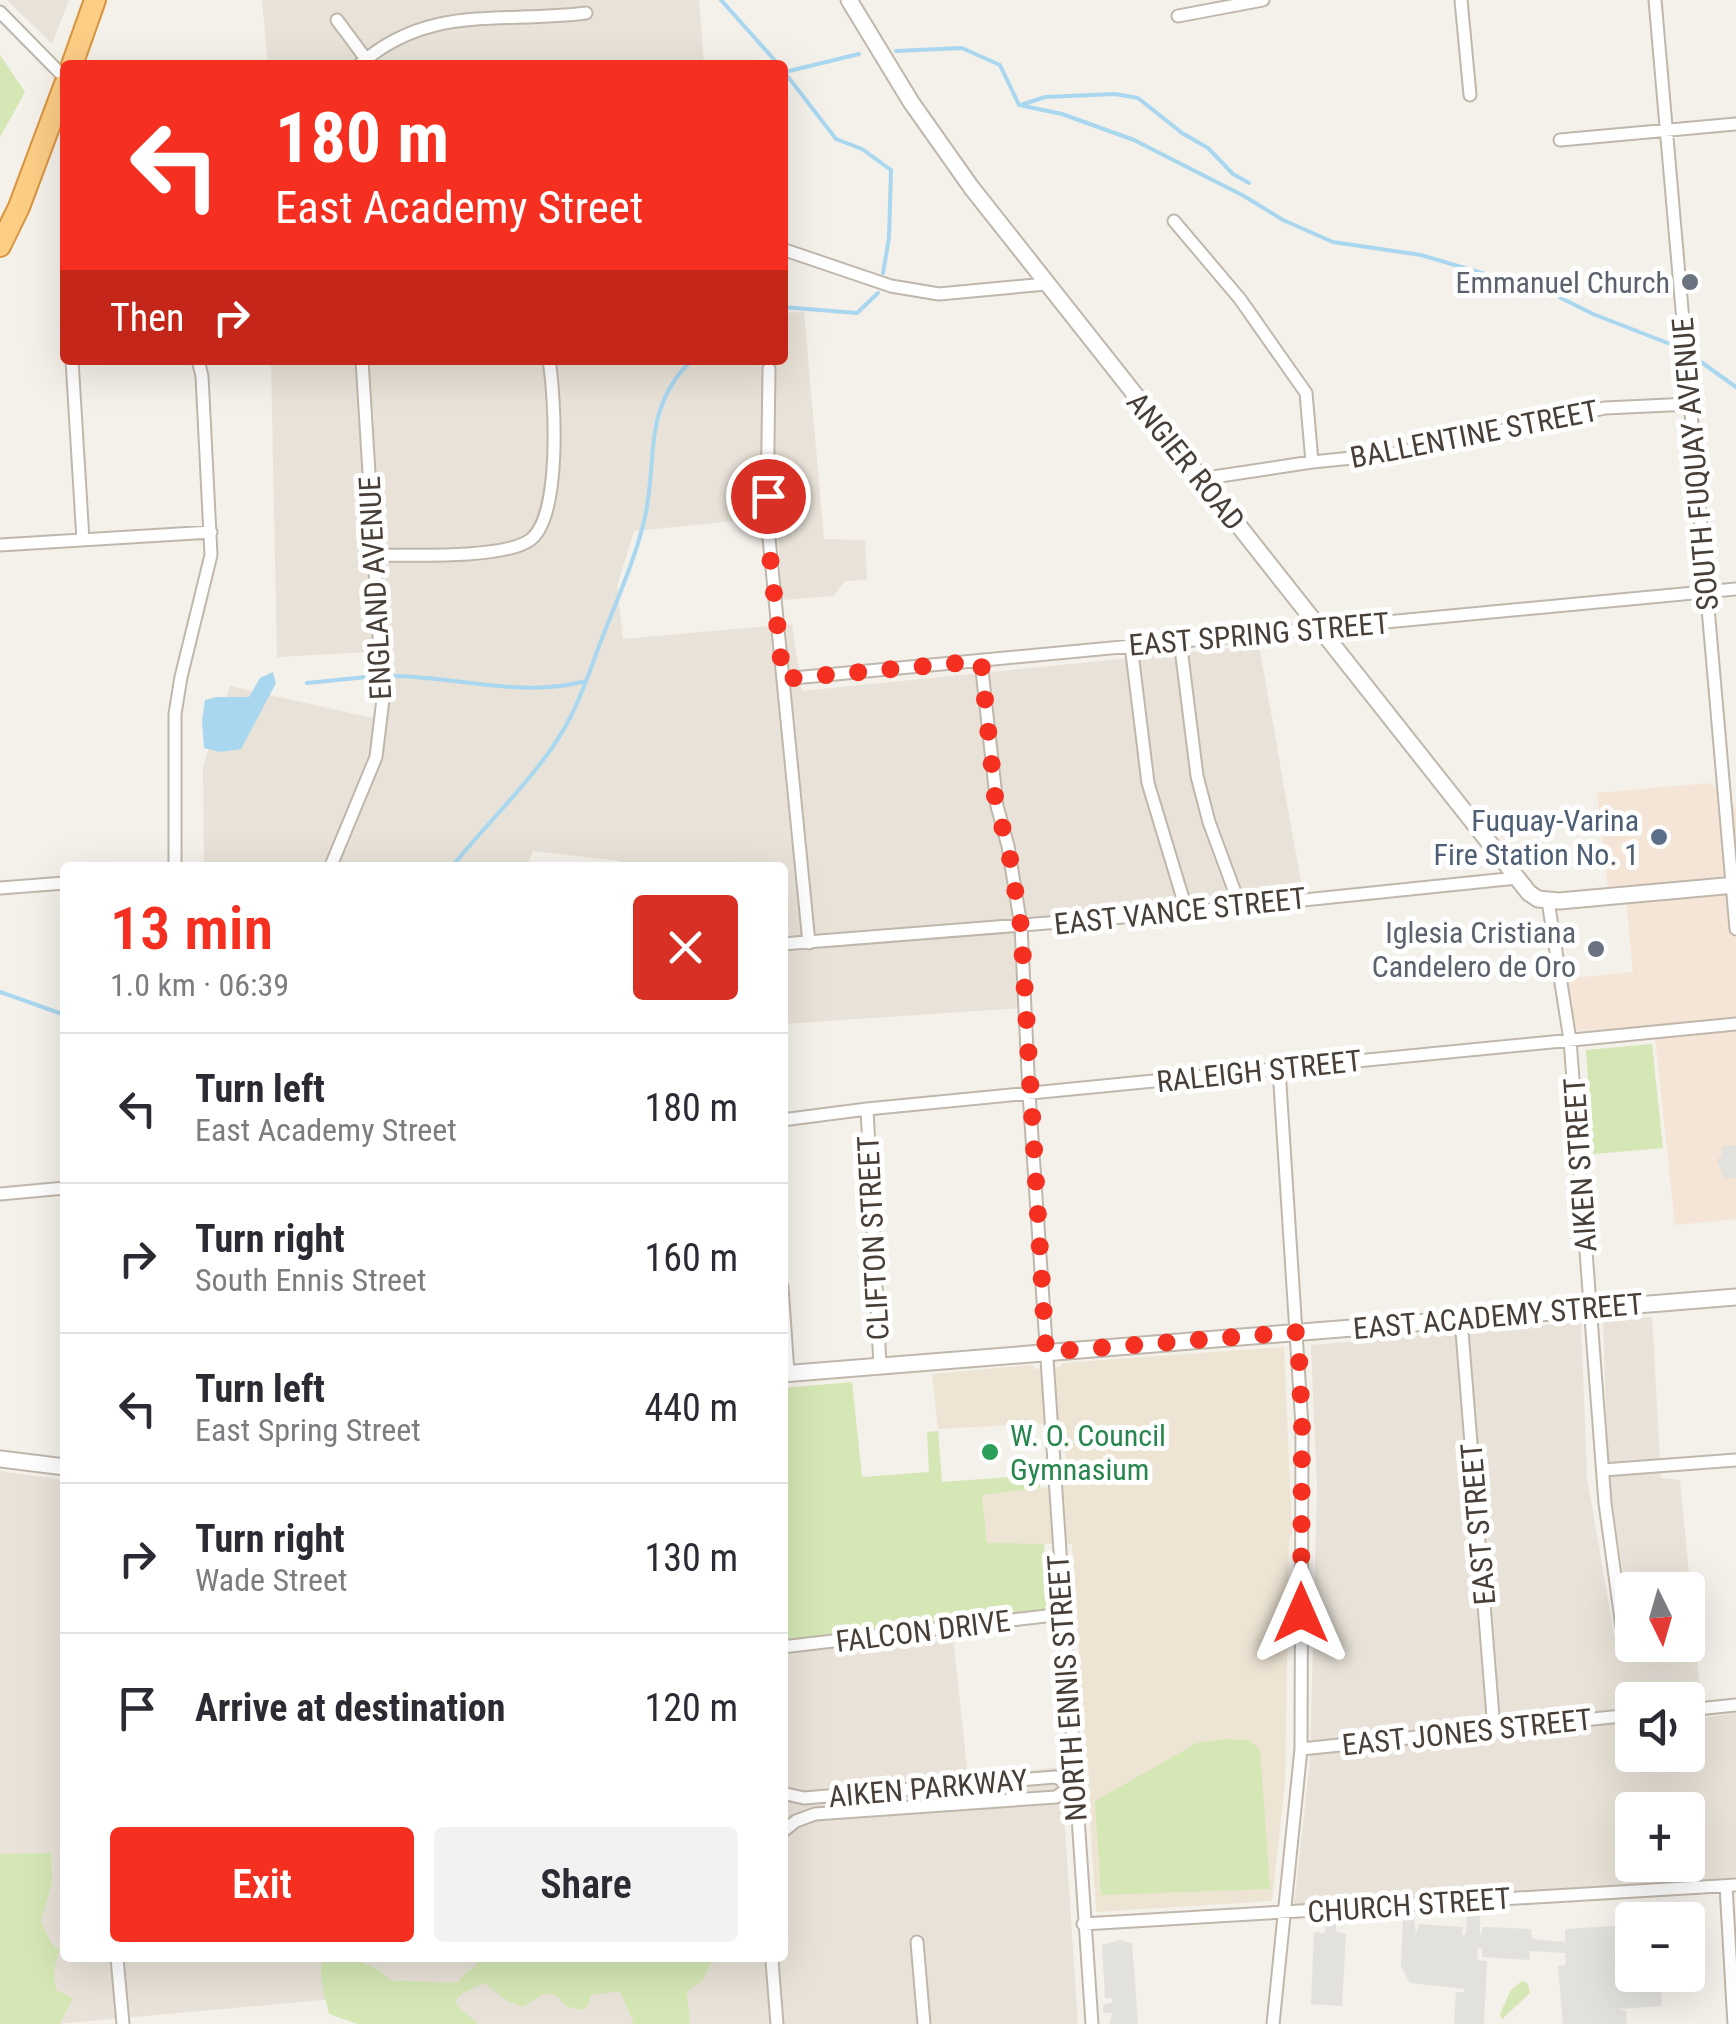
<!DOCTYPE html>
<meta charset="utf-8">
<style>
:root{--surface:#fff;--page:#f2f2f3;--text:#2b2b33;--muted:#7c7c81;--line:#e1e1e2;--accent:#f53020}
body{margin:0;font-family:"Roboto Condensed",sans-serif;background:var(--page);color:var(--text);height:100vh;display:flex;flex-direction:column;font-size:38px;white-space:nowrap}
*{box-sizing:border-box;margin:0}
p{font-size:32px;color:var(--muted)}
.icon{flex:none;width:55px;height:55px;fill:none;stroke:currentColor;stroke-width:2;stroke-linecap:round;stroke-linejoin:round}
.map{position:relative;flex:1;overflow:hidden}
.drawer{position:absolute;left:60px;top:862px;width:728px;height:1100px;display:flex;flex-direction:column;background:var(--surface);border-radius:10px;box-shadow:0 10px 40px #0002}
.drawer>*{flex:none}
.top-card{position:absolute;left:60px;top:60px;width:728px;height:305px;border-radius:10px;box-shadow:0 10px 40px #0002;background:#f53020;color:#fff;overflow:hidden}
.needle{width:65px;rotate:175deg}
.controls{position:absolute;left:1615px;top:1572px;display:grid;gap:20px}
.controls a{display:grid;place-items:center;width:90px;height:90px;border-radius:10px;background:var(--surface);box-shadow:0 10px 40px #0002;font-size:50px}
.pin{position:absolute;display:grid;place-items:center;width:85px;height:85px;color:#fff;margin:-42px;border:5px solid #fff;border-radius:50%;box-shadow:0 2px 10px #0007}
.me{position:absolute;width:110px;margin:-55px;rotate:0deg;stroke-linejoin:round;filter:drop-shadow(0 0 8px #0008)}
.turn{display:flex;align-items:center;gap:35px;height:210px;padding:0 50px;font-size:45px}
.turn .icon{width:130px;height:130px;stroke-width:2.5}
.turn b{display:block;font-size:70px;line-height:85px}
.then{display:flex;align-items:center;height:95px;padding:0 50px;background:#0003;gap:20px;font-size:38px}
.round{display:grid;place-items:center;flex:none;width:105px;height:105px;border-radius:10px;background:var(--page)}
.head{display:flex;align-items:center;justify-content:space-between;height:170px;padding:0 50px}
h1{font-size:60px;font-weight:600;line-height:75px;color:var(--accent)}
.primary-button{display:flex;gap:20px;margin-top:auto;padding:20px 50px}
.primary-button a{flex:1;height:115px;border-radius:10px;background:var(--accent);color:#fff;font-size:40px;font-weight:600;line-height:115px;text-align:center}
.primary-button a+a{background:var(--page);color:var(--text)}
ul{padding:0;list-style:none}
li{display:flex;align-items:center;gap:30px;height:150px;padding:0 50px;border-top:2px solid var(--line)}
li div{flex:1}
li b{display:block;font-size:38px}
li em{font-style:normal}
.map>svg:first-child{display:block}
</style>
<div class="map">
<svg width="1736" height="2024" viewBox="0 0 1736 2024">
<rect width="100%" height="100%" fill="#f4f0ea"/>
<path fill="#e8e2d8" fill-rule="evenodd" d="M7,0H69L52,44Z
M262,0H699L704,65H268Z
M804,312L824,539L865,540L867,580L845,581L833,596L782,600L777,517L634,531L617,586L623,639L792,624L802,691L1259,645L1303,894L1014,922L1020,1008L783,1024L782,868L621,867L620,861L533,851L526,868L204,867L203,766L230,686L386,721L388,682L385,651L277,657L271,360H782L783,313Z
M1652,1317L1661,1478L1680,1480L1701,1700L1706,1717L1736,1713V1878L1294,1905L1310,1761L1317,1488L1311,1345L1581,1322L1587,1477L1614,1635L1632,1634V1645H1688V1590H1632V1628L1608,1477L1603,1322ZM1632,1700H1688V1755H1632ZM1632,1810H1688V1865H1632Z
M0,1471L65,1480V1958H782L783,1653L953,1638L968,1777L1061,1767L1078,2024H461L434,1990L57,2024H0Z"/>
<path fill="#f5e5d6" d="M1710,783L1736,808V1219L1675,1225L1654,1027L1576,1031L1565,979L1633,972L1625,888L1608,889L1597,793Z"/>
<path fill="#ede4d4" d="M1284,1347L1292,1534L1289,1539L1285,1782L1272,1901L1096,1912L1072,1544H987L982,1495L1067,1485L1064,1422L938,1429L932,1374L1032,1365L1035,1369L1060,1367L1063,1363Z"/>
<path fill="#d4e7b4" d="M0,55L25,92L0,137Z
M1652,1044L1663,1148L1593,1154L1586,1050Z
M852,1382L862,1477L929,1472L927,1432L938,1431L942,1482L1040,1475V1488L982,1495L987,1543L1044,1544L1048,1609L783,1641V1388Z
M1224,1739L1249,1740L1260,1750L1270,1889L1101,1895L1095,1801L1197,1743Z
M51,1853L52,1882L41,1921L51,1943L59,1950L54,1971L56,1990L73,1998L60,2024H0V1854Z
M322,1958C342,1957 375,1961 391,1981C414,1980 436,1984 459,1982L464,1974L476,1966L479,1958H712V1961L703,1980L687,1992L690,2024H634L620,1991L591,1995L587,2007L579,2010L566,2006L556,1995L544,1994L522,2007L508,2001L484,1983L459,1995L455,2004L479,2024H358L329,2014C324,1990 319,1983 322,1958Z
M1522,1981L1528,1984L1530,1993L1502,2019L1500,2014L1511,1990Z"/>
<path fill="#e3e1de" d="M1736,1145V1177L1724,1179L1717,1159L1722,1157L1721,1147Z
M1467,1915H1480V1936L1483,1927L1531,1929L1532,1939L1565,1942V1929L1630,1925L1632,1975H1660L1662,2006L1618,2009L1626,2011L1627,2024H1563L1558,1966L1566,1965L1565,1953L1530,1951L1529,1960L1482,1957V1949L1478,1948L1477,1960L1487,1961L1484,2024H1454L1456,1992H1464L1465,1989L1410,1983L1401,1966L1403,1920H1414L1416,1933L1419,1924L1463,1927L1462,1935H1466Z
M1326,1923H1336V1932L1346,1934L1342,2006L1311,2004L1314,1932L1325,1933Z
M1120,1940L1132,1943L1138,2024H1109L1112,2013H1103V2005L1113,2002L1112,1998H1105L1102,1945Z"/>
<path fill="#a8d7ef" d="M273,672L276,683L241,749L220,752L204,748L202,721L205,700L217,697H249L260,678Z"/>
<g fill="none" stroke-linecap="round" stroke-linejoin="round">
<path stroke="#a8d7ef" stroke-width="4" d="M721,0L779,65
M896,51L962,48L1000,65L1019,105L1062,114L1134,140L1244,196L1283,220L1333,242L1421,255L1553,294L1593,314L1683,349L1736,387
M782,69L836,139L862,149L891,170L889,238L883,273
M785,72L859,54
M1021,105L1045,97L1115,94L1138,98L1182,133L1208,148L1233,174L1249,183
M782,307L857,313L878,293
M387,676C452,675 521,699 586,681
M307,683L377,676
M451,868C489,820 543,771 570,718C584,691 593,661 604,633C619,595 636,557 645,517C658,458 642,408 692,360
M0,992L65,1015"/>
<defs>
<path id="minor" d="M1461,0L1470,95
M1655,0L1736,929
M0,12L65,78
M1178,16L1263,0
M337,20L366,59
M359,65C430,3 499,24 586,13
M1560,140L1736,124
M1174,221L1240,299L1306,393L1312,462
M782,249L891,286L939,294L1046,284
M72,360L83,540
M769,369L767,518L809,943
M1200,479L1312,462L1392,454L1605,408L1690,404
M0,545L211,532
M376,555C410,555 504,559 530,540C562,517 555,397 549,360
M1180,640L1197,776L1209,822L1240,906
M1131,645L1148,783L1187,912
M981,661L997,806L1008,846L1021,926L1029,1093L1092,2024
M783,679L1736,589
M175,868V714L181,677L211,555L202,376L198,360
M330,868L376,757L383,699L362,360
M0,888L65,883
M1548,901L1570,1040L1605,1503L1622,1627
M782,944L1187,912L1517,878
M867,1109L880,1366
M782,1120L867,1109L1736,1024
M0,1194L65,1188
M782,1287L788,1373
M1461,1319L1494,1729
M1603,1470L1736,1460
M782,1647L1063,1614
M1688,1710L1736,1705
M1301,1749L1632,1715
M782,1793L804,1798L1055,1777L1073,1785
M782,1832L796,1821L815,1814L1056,1797L1073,1785
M1726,1886L1734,2024
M1083,1924L1736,1885
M917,1942L924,2024
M117,1958L123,2024
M772,1961L777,2024
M1273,2024L1301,1749L1302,1426L1279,1069"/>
<path id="tertiary" d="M849,0L911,102L971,187L1529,893L1538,899L1559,901L1736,885
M782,1374L1736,1297
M0,1459L65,1467"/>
<path id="trunk" d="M72,65L95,0
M0,246L19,207L65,84"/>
</defs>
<use href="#minor" stroke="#c0b7ac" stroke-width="15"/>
<use href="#tertiary" stroke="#c0b7ac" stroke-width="19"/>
<use href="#trunk" stroke="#da943e" stroke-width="24"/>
<use href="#minor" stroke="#fff" stroke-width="11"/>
<use href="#tertiary" stroke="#fff" stroke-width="15"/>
<use href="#trunk" stroke="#fbcd85" stroke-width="20"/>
</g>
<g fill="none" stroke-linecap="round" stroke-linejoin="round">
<path stroke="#f53020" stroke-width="18" stroke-dasharray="0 32.4" d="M768,496L769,546L783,679L981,661L996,806L1008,846L1021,926L1046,1352L1298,1332L1302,1426L1301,1613"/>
</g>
<g fill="#6b7280" stroke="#fff" stroke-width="4">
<circle cx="1690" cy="282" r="10"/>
<circle cx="1596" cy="949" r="10"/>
</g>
<circle fill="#5c6f8a" stroke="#fff" stroke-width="4" cx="1659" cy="837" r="10"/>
<circle fill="#2e9e5b" stroke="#fff" stroke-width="4" cx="990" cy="1452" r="10"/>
<g text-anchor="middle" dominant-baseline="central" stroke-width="10" stroke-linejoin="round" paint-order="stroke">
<g font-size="30" fill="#5b616d" stroke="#fff" text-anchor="end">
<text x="1670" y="282">Emmanuel Church</text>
<text x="1576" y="932">Iglesia Cristiana<tspan x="1576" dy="34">Candelero de Oro</tspan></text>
</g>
<g font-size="30" fill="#484038" stroke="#fff">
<text transform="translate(1474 434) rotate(-11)">BALLENTINE STREET</text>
<text transform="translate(1186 461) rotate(51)">ANGIER ROAD</text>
<text transform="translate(1695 464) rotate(-95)">SOUTH FUQUAY AVENUE</text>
<text transform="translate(375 588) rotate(-93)">ENGLAND AVENUE</text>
<text transform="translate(1259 634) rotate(-5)">EAST SPRING STREET</text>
<text transform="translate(1180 911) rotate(-6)">EAST VANCE STREET</text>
<text transform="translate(1259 1071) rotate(-6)">RALEIGH STREET</text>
<text transform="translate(1580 1165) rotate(-94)">AIKEN STREET</text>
<text transform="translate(873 1238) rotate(-93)">CLIFTON STREET</text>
<text transform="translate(1498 1316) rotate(-5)">EAST ACADEMY STREET</text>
<text transform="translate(1478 1524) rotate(-95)">EAST STREET</text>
<text transform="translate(923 1631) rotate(-7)">FALCON DRIVE</text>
<text transform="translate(1067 1688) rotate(-94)">NORTH ENNIS STREET</text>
<text transform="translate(1467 1732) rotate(-6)">EAST JONES STREET</text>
<text transform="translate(928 1788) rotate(-5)">AIKEN PARKWAY</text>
<text transform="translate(1409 1905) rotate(-4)">CHURCH STREET</text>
</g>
<g font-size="30" fill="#4e5e75" stroke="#fff" text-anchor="end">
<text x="1639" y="820">Fuquay-Varina<tspan x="1639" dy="34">Fire Station No. 1</tspan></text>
</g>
<g font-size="30" fill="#27864d" stroke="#fff" text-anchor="start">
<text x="1010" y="1435">W. O. Council<tspan x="1010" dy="34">Gymnasium</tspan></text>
</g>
</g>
</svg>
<div class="controls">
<a><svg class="needle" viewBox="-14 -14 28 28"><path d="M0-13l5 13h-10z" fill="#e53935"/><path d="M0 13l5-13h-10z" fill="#7c7c81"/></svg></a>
<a><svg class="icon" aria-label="sound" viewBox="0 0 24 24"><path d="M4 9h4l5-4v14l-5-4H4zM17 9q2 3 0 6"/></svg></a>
<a>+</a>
<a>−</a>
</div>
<div class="pin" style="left:768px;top:496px;background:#d93025"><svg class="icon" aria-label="arrive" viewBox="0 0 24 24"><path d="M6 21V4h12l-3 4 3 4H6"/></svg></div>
<svg class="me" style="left:1301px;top:1613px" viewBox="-20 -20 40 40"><path d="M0-17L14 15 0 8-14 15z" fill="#f53020" stroke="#fff" stroke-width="4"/></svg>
<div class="top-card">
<div class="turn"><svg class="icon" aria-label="left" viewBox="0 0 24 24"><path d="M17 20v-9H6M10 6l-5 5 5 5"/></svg><div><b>180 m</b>East Academy Street</div></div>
<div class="then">Then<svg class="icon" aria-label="right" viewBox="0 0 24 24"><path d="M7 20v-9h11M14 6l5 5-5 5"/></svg></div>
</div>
<section class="drawer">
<div class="head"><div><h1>13 min</h1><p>1.0 km · 06:39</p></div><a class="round" style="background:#d93025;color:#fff"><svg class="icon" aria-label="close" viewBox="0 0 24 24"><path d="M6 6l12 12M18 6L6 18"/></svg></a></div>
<ul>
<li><svg class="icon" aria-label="left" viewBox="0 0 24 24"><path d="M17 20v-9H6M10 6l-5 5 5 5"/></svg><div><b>Turn left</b><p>East Academy Street</p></div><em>180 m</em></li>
<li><svg class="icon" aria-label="right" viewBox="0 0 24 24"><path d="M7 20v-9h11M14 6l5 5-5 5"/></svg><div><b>Turn right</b><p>South Ennis Street</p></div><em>160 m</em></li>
<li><svg class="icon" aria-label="left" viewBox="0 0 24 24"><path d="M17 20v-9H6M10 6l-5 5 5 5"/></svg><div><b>Turn left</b><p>East Spring Street</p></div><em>440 m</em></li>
<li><svg class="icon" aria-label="right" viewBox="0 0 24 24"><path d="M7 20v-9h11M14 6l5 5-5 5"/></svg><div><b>Turn right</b><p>Wade Street</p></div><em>130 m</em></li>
<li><svg class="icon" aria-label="arrive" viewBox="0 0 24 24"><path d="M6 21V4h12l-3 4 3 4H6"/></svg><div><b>Arrive at destination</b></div><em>120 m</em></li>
</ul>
<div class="primary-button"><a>Exit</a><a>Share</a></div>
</section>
</div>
